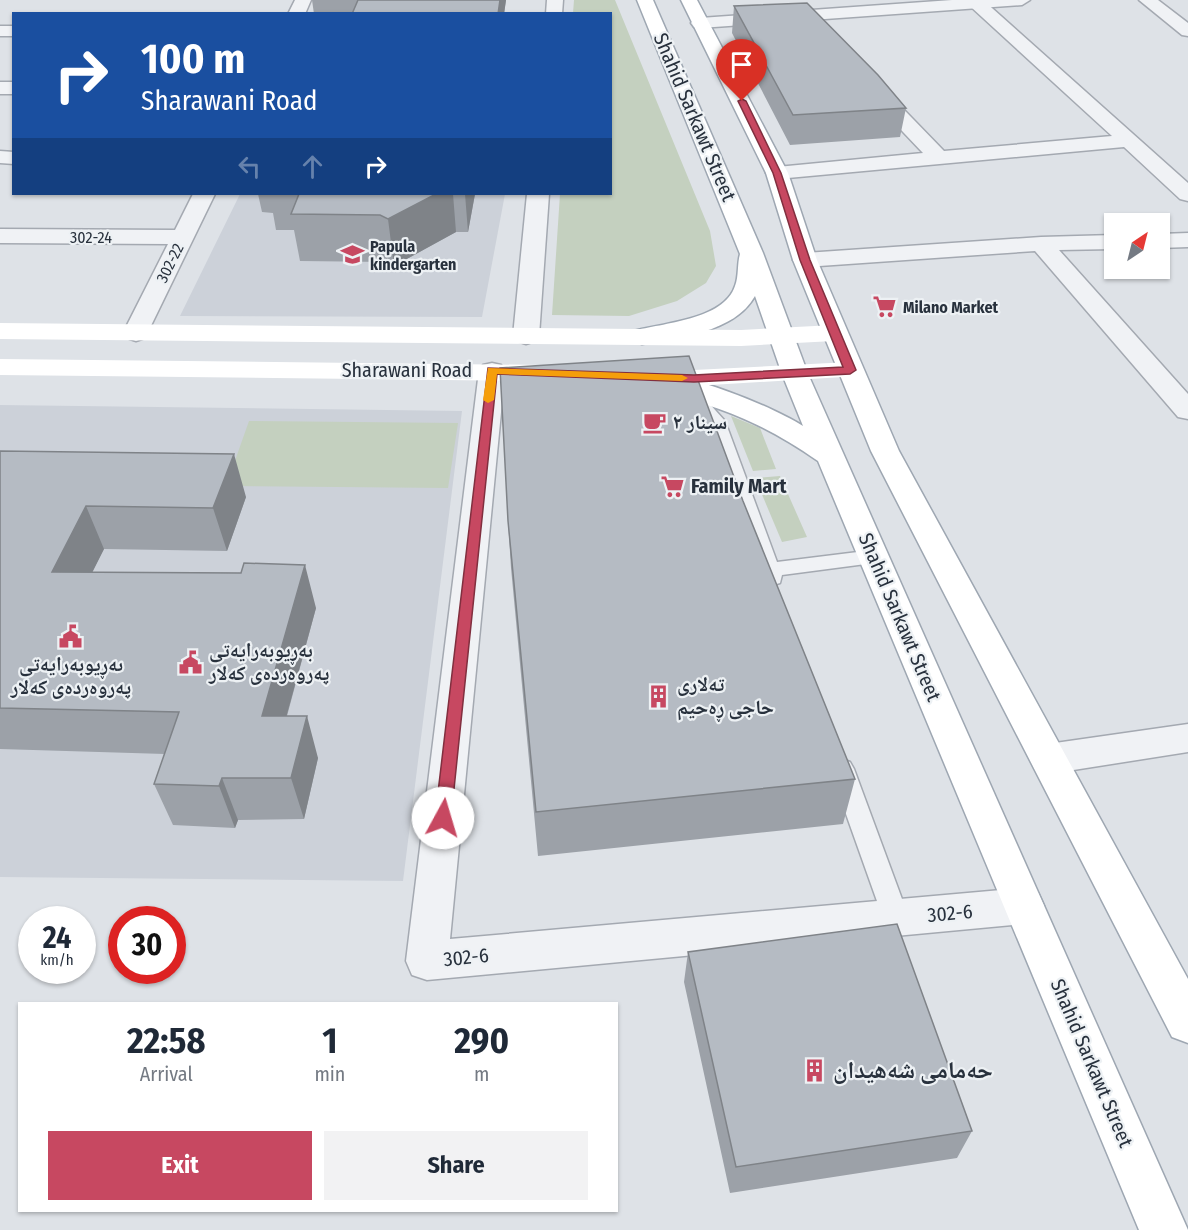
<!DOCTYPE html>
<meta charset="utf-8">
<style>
:root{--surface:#fff;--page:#f2f2f3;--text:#1f2937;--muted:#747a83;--accent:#c74861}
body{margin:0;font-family:"Fira Sans Condensed","Noto Naskh Arabic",sans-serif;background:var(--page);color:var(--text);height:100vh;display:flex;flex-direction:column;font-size:22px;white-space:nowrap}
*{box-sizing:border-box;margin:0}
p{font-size:20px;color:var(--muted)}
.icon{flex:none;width:33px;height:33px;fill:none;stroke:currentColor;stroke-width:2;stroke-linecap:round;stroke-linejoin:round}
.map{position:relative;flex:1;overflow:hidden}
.drawer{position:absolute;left:18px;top:1002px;width:600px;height:210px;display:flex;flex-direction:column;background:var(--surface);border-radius:0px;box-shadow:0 2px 4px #0004}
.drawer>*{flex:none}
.guide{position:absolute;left:12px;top:12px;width:600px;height:183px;border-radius:0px;box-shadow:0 2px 4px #0004;background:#1a4fa0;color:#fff;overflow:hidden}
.needle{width:39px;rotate:35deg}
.fabs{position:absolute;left:1104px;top:213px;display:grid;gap:12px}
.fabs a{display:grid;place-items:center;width:66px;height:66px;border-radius:0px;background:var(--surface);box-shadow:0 2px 4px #0004;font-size:30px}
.speed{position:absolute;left:18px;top:906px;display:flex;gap:12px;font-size:30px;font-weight:700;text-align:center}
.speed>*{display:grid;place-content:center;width:78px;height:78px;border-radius:50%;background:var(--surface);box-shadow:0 2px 4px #0004;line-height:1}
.speed small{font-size:15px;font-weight:400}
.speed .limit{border:9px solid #d22;background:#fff;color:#111}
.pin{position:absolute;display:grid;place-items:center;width:51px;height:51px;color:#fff;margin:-62px -26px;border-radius:50% 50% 50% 0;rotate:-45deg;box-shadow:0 0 6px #0007}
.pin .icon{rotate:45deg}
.me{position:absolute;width:66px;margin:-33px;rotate:6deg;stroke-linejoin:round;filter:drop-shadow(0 0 4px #0008)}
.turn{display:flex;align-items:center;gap:21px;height:126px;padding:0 30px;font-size:27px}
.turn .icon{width:78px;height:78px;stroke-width:2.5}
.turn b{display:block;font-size:42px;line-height:51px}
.lanes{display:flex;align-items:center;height:57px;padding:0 30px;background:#0003;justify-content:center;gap:30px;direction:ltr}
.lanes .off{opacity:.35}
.eta{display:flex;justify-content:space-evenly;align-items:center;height:102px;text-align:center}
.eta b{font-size:36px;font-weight:700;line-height:42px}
.primary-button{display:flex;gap:12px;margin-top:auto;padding:12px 30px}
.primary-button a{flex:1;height:69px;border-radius:0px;background:var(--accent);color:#fff;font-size:24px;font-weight:700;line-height:69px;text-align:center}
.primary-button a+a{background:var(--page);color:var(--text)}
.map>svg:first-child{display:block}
</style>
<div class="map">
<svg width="1188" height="1230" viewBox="0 0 1188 1230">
<rect width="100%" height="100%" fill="#dee2e7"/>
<path fill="#ccd1d9" d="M240,194H505L482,317L180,316Z
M0,405L462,411L403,881L0,877Z"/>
<path fill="#c4d0bf" d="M574,0H615L710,231L716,266L706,283L677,301L629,316L552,315L560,194H610V14L573,13Z
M731,416L760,428L776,469L753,471Z
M249,421L458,423L448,488L226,486Z
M780,476L807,537L782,542L755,478Z"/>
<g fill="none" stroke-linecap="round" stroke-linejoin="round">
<defs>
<path id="service" d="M692,390L698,391L725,421L777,562L874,550L881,552L884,557L881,562L782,575L780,583L773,585L766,583L708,423L683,395L686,391Z
M842,759L850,762L854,769L909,918L905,926L896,930L887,926L883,918L830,769L834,762Z"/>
<path id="minor" d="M295,0H311L305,14H288Z
M547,0H563L562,14H546Z
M971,0H983L1188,183V201L1180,199L1124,147L777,179L770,177L766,173L770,169L777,167L923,153L866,93L864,89L866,85H880L944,151L1112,136L971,7L969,3Z
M1139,0H1158L1188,23V36L1182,35Z
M0,26H14V36H0Z
M0,82H14V94H0Z
M0,151L14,152V164L0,163Z
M193,194H215L145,338L136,341L127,338L123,333L168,244L0,243V229L175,230Z
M527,194H549L539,336L535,341L526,344L517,341L513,336Z
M1188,233V247L1160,248V234Z
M1114,235V249L1059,250L1188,394V419L1178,417L1035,251L805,267L797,265L793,260L797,255L805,253L1041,237Z
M492,363L501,365L505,371L450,939L1024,888L1038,893L1044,906L1038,919L1024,924L427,980L412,975L406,961L479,371L483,365Z
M1188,724V752L1048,774L1035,769L1030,759L1035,749L1048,744Z"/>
<path id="tertiary" d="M952,0H1030L1022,5L700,28L694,27L691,23L694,19L700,18Z"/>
<path id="primary" d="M637,0H653L763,253L808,374L1188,1230H1139L818,461C759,420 718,406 650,389L646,383L650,377C684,369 773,407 803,426L782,374L755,296C734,333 679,337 642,344L633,341L629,336L633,331C662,323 724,320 735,286C739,276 737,264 740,254Z
M681,0H697L788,173L817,260L899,451L1188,979V1043L1172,1037L871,451L793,260L766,173Z"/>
</defs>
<use href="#service" stroke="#a4a9b1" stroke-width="3"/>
<use href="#minor" stroke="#a4a9b1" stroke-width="3"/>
<use href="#tertiary" stroke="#a4a9b1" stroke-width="3"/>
<use href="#primary" stroke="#9ea7b2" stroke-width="3"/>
<use href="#service" fill="#f0f2f5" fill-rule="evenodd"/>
<use href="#minor" fill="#f0f2f5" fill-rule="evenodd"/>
<use href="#tertiary" fill="#f0f2f5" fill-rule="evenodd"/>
<path fill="#fff" fill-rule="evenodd" d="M0,323L741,330L834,325L843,328L847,333L843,338L834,341L741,346L0,339Z
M0,359L544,365L553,367L557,373L553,379L544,381L0,375Z
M850,362L859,364L863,370L859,376L694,386L644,383L640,377L644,371L653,369L694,370Z"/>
<use href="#primary" fill="#fff" fill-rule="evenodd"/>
</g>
<path fill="#9ca1a8" d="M312,0H506L504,14H314Z
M734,6L906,108L900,137L790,145L732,33Z
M258,194H475L468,232H456L394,266L386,262L300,261L294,230H276L273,213L262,212Z
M0,451L246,497L227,551L104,549L92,572L316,608L287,716L318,758L304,819L238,820L235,828L173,825L154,784L165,754L0,749Z
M743,501L855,779L843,824L538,856L511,568L508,521Z
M688,952L972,1131L957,1158L730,1193L684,982Z"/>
<path fill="#7f8388" d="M500,0H506L504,14H498Z
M436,194H453L456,232L394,266L388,219Z
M465,194H475L468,232Z
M234,454L246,497L227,551L213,508Z
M86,506L104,549L71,615L52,572Z
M305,565L316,608L275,758L262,716Z
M307,716L318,758L304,819L291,778Z
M222,778L238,820L235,828L219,786Z"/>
<path fill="#b5bbc3" stroke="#7f8388" stroke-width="1.5" d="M358,0H500L498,14H352Z
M807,3L878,75L906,108L793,115L734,6Z
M299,194H436L388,219L380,215L291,214Z
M689,356L743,501L855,779L536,812L508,521L500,368Z
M0,451L234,454L213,508L86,506L52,572L241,573L244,563L305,565L262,716H307L291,778H222L219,786L154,784L179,712L0,708Z
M897,924L972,1131L736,1167L688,952Z"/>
<path fill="#c74861" stroke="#812f3f" stroke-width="1.5" d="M742,99L746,101L781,173L810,260L856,370L850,374L694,382L497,374L451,818L448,823L443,825L437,823L435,818L488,368L694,375L843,367L800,260L773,173L738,101Z"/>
<path fill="#f59e0b" d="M488,368L682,375L688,378L682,381L497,374L494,400L488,403L483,400Z"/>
<defs>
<symbol id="school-bare" viewBox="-9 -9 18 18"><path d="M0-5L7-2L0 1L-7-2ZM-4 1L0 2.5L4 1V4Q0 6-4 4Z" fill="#c74861" stroke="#edf1f4" stroke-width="2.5" paint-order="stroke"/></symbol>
<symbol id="supermarket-bare" viewBox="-9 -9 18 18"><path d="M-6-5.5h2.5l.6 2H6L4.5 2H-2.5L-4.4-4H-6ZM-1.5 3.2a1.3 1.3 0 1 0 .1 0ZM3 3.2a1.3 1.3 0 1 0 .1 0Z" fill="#c74861" stroke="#edf1f4" stroke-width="2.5" paint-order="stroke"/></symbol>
<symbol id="cafe-bare" viewBox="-9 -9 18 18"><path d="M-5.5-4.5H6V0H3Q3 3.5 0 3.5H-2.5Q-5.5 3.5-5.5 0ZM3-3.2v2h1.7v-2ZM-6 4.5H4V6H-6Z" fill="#c74861" stroke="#edf1f4" stroke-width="2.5" paint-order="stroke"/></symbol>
<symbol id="civic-bare" viewBox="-9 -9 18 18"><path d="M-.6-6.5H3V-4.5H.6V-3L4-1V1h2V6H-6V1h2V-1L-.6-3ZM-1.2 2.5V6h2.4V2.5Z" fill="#c74861" stroke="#edf1f4" stroke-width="2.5" paint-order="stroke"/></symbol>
<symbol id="building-bare" viewBox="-9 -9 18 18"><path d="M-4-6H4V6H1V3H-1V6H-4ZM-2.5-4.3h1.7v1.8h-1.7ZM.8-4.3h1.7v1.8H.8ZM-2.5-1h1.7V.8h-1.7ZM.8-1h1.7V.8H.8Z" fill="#c74861" stroke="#edf1f4" stroke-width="2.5" paint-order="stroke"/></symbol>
</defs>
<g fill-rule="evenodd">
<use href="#school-bare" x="336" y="238" width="33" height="33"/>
<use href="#supermarket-bare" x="868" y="290" width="33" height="33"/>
<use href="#cafe-bare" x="638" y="406" width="33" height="33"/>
<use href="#supermarket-bare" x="656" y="470" width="33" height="33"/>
<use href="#civic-bare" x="54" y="620" width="33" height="33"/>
<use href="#civic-bare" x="174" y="646" width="33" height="33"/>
<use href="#building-bare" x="642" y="680" width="33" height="33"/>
<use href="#building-bare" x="798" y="1054" width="33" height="33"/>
</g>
<g text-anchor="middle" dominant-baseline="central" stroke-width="4.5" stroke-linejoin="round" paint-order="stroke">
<g font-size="16" fill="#28313d" stroke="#edf1f4">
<text x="91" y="237">302-24</text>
<text transform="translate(170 263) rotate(-64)">302-22</text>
</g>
<g font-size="16" font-weight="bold" fill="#28313d" stroke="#edf1f4" text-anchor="start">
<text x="370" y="246">Papula<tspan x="370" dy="18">kindergarten</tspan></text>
<text x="903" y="307">Milano Market</text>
</g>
<g font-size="20" fill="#28313d" stroke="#edf1f4">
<text transform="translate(695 117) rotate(67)">Shahid Sarkawt Street</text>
<text x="407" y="370">Sharawani Road</text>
<text transform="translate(900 617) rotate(67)">Shahid Sarkawt Street</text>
<text transform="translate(950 913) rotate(-5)">302-6</text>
<text transform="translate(466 957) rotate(-6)">302-6</text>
<text transform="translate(1092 1063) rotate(67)">Shahid Sarkawt Street</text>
</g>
<g font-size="20" font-weight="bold" fill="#28313d" stroke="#edf1f4" text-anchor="start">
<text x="673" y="422">سینار ٢</text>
<text x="691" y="486">Family Mart</text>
<text x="209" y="650">بەڕیوبەرایەتی<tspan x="209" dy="23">پەروەردەی کەلار</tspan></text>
<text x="71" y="664" text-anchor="middle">ىەڕیوبەرایەتی<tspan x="71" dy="23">پەروەردەی کەلار</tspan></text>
<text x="677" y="684">تەلاری<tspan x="677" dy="23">حاجی ڕەحیم</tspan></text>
</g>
<g font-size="24" font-weight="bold" fill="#28313d" stroke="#edf1f4" text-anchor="start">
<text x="833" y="1070">حەمامی شەهیدان</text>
</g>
</g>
</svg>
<div class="fabs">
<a><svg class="needle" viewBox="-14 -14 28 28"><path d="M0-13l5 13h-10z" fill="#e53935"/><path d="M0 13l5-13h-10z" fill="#747a83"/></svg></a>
</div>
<div class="speed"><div>24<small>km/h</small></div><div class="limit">30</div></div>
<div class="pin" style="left:742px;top:101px;background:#d93025"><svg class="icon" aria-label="arrive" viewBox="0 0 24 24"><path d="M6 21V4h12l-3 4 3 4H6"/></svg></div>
<svg class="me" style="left:443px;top:818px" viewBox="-20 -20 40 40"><circle r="19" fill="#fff"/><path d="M0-13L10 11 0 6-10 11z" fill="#c74861"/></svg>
<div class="guide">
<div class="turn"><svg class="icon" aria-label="right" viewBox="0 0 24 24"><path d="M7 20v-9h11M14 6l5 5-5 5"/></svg><div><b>100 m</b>Sharawani Road</div></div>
<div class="lanes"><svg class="icon off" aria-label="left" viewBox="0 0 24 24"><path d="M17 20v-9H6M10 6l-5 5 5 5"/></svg><svg class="icon off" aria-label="ahead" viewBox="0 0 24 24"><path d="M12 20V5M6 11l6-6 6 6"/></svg><svg class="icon" aria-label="right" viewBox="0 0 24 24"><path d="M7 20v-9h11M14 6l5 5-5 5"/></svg></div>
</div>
<section class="drawer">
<div class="eta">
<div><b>22:58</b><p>Arrival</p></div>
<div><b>1</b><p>min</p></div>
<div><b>290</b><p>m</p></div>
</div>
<div class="primary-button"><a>Exit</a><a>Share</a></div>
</section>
</div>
